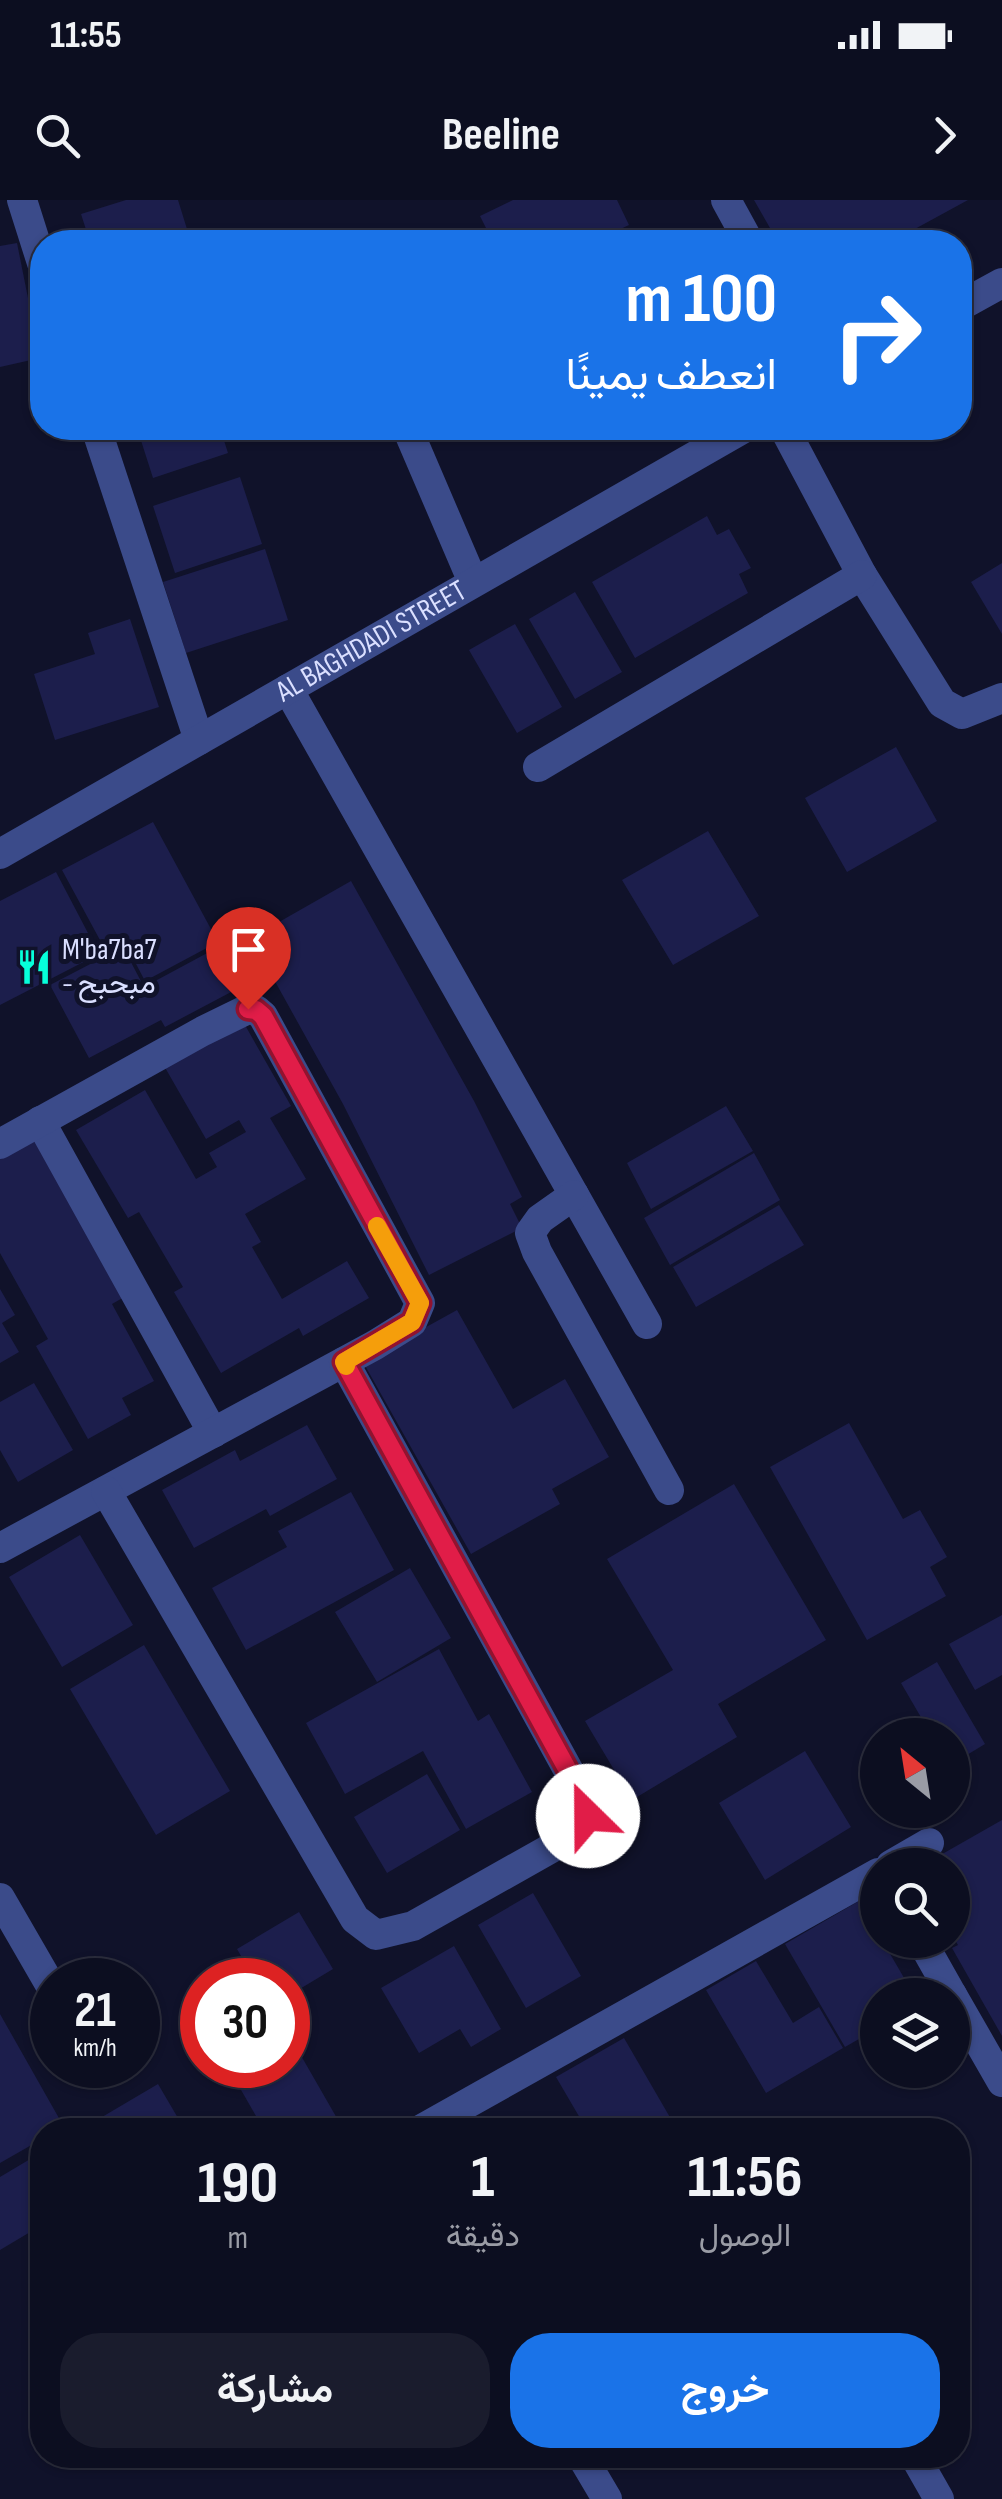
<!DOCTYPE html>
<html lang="ar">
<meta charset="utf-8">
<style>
:root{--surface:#0c0e20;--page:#1a1c2d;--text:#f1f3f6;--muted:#9a9ca5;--line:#2c2e3e;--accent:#1a73e8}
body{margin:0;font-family:"Sofia Sans Condensed",Vazirmatn,sans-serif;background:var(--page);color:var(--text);direction:rtl;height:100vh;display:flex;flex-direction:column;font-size:38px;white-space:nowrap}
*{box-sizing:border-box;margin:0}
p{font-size:32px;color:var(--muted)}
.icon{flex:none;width:55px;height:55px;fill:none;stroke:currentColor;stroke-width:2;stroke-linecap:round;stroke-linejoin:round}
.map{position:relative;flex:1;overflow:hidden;direction:ltr}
.details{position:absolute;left:30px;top:1918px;width:940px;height:350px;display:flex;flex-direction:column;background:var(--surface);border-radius:40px;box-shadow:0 2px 8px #0004,0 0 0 2px var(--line);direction:rtl}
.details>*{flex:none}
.banner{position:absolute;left:30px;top:30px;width:942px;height:210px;border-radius:40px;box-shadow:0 2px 8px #0004,0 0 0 2px var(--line);direction:rtl;background:#1a73e8;color:#fff;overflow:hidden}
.needle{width:65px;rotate:330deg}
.tools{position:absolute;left:860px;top:1518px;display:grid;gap:20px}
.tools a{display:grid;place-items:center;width:110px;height:110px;border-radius:50%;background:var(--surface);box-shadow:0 2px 8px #0004,0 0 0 2px var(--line);font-size:50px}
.speed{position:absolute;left:30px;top:1758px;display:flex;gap:20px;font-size:50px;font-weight:700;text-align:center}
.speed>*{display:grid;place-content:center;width:130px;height:130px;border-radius:50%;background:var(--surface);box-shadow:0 2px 8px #0004,0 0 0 2px var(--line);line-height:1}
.speed small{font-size:25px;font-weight:400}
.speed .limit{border:15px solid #d22;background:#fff;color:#111}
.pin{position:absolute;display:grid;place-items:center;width:85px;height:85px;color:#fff;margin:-102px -42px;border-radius:50% 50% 50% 0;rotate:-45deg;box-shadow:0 0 10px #0007}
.pin .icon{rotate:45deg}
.me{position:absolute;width:110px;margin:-55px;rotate:337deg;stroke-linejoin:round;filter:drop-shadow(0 0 8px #0008)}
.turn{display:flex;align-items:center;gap:35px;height:210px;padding:0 30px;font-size:45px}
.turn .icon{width:130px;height:130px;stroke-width:2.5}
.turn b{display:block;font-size:70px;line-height:85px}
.eta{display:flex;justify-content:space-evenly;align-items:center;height:170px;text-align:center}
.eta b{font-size:60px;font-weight:700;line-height:70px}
.cta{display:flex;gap:20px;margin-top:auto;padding:20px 30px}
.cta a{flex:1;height:115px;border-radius:40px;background:var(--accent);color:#fff;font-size:40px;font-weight:700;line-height:115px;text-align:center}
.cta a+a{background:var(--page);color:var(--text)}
.status{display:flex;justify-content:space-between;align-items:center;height:70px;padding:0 50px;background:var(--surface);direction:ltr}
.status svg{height:28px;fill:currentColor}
header{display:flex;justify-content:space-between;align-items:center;height:130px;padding:0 30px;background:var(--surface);font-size:45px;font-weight:700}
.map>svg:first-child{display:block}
</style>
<div class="status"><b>11:55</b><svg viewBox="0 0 49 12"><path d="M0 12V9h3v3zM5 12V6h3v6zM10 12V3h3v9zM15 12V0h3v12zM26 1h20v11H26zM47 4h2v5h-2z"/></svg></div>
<header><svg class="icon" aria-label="forward" viewBox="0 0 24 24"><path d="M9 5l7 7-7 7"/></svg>Beeline<svg class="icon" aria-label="search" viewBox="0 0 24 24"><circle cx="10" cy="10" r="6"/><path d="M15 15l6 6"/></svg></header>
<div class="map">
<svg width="1002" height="2299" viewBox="0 0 1002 2299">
<rect width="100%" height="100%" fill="#10122a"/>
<path fill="#1c1e4c" d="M126,0H178L191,42H90L81,14Z
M513,0H617L629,25L593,42H493L480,16Z
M754,0H968L891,42H778Z
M17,43L40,158L0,167V46Z
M137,228H220L228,253L153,278Z
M240,277L262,344L175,373L153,306Z
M707,316L717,335L729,329L751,368L739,374L748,393L635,458L592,382Z
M265,349L288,420L186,453L163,382Z
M1002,363V434L971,382Z
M575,392L622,472L575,499L529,419Z
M130,419L159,507L55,540L34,474L95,454L88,433Z
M515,424L562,507L517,533L469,450Z
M896,547L937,621L847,672L805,598Z
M153,622L218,742L145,781L125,743L107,753L62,670Z
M708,631L759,716L673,765L622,680Z
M56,672L99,754L0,805V701Z
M351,681L474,901L522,997L510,1004L522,1028L429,1075L343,904L251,738Z
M123,747L144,787L211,751L233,791L165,827L161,820L89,858L50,785Z
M241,818L291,906L270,918L306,979L245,1014L261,1042L252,1047L282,1099L347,1061L369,1098L303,1136L299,1128L221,1173L174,1092L183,1087L139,1012L128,1018L76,930L145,890L196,979L217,967L209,953L246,932L239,920L206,939L163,864Z
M726,906L753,951L651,1009L627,963Z
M37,936L126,1096L112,1104L154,1181L122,1198L131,1215L88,1239L36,1146L48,1139L0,1053V956Z
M754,953L780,1000L670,1065L644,1018Z
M779,1005L804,1045L696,1107L673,1067Z
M0,1089L15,1115L2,1123L19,1152L0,1163Z
M457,1110L513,1209L565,1179L609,1257L552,1289L560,1304L471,1354L363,1162Z
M34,1183L73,1250L18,1282L0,1250V1202Z
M849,1223L903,1319L920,1310L947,1357L930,1367L946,1396L867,1440L770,1267Z
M307,1225L337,1279L270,1316L266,1309L194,1348L162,1290L235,1250L240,1261Z
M734,1284L826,1440L718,1504L737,1537L632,1600L585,1521L673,1470L607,1359Z
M351,1292L394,1370L246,1450L212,1388L287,1347L278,1331Z
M80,1335L133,1425L62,1467L9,1377Z
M410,1368L451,1438L377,1482L335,1412Z
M1002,1415V1475L975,1490L949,1444Z
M144,1445L230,1591L156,1635L70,1489Z
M439,1449L478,1521L489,1514L532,1592L466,1629L423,1551L345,1594L306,1523Z
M937,1462L985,1544L952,1564V1535H894L922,1519L901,1483Z
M805,1551L851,1627L765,1680L719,1603Z
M427,1574L460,1630L387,1673L354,1617Z
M1002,1620V1836L952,1748L958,1745L952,1735V1665H923Z
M533,1693L581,1776L526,1808L478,1725Z
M859,1701L878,1732V1740H882L914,1795H878V1828L845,1847L785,1744Z
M299,1712L333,1769L288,1796V1780H255L237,1749Z
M454,1746L501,1829L471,1847L460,1829L419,1853L381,1788Z
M756,1761L793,1823L819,1807L843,1848L766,1893L706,1790Z
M0,1814L64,1927L42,1930V1939L0,1963Z
M288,1833L342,1927L337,1930H264L229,1869L237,1865H288Z
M624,1838L675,1926L669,1930H587L556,1877Z
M158,1884L185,1930H80Z
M42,1952V2025L0,2050V1977Z"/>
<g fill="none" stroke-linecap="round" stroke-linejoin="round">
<g stroke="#3b4b8a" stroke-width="30">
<path d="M22,0L42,63"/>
<path d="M726,0L749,42"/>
<path d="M960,106L1002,83"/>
<path d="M96,228L199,540"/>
<path d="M407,228L473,382"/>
<path d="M784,228L862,375L942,503L962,514L1002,498"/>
<path d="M288,489L647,1124"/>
<path d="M538,567L862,375"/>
<path id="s1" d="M0,654L744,228"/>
<path d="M40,921L213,1233"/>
<path d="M0,944L203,831L248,809L256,810L263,816L420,1103L412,1122L375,1145L0,1348"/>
<path d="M574,995L540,1019L530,1033L537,1052L669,1290"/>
<path d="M106,1291L355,1719L376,1735L413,1726L578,1633L588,1616L582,1595L344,1162"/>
<path d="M891,1665L929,1643"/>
<path d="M0,1698L52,1788"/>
<path d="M921,1740L952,1795"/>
<path d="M952,1795L1002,1882"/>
<path d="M420,1930L878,1673"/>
<path d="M581,2255L607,2299"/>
<path d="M914,2255L939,2299"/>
</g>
</g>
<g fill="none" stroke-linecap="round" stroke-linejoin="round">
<defs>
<path id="route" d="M248,809L256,810L263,816L420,1103L412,1122L344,1162L582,1596L588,1616"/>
</defs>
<use href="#route" stroke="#92132f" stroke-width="25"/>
<use href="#route" stroke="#e11d48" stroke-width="18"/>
<path stroke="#f59e0b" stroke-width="18" d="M346,1166L344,1162L412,1122L420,1103L377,1026"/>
</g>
<defs>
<symbol id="restaurant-bare" viewBox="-9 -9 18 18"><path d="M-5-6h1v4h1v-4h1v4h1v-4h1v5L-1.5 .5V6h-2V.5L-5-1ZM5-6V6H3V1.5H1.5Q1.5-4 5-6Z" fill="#06ffda" stroke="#10122a" stroke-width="2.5" paint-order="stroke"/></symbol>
</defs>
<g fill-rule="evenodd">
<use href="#restaurant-bare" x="9" y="742" width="50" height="50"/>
</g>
<g text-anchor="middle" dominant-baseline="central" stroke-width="10" stroke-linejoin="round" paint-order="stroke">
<g font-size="30" fill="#dadfff" stroke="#10122a">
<text stroke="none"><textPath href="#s1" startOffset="428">AL BAGHDADI STREET</textPath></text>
</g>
<g font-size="30" fill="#dadfff" stroke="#10122a" text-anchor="start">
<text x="62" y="750">M'ba7ba7<tspan x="62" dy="34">- مبحبح</tspan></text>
</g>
</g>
</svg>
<div class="tools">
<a><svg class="needle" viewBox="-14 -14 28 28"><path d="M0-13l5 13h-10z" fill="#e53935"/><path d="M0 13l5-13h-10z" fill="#9a9ca5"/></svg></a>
<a><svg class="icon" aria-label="search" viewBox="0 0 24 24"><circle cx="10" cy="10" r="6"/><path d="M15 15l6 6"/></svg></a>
<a><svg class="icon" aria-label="layers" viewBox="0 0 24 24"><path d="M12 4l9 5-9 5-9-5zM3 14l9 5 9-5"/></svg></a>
</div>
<div class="speed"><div>21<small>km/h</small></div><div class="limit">30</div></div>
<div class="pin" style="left:248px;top:809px;background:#d93025"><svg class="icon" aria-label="arrive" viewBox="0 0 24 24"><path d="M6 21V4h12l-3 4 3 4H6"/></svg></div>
<svg class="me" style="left:588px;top:1616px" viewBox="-20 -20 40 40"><circle r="19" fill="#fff"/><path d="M0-13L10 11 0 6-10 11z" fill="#e11d48"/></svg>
<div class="banner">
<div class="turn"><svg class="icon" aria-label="right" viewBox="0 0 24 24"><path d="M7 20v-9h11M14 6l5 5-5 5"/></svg><div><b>100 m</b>انعطف يمينًا</div></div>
</div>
<section class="details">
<div class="eta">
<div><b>11:56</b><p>الوصول</p></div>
<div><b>1</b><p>دقيقة</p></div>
<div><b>190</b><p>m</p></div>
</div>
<div class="cta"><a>خروج</a><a>مشاركة</a></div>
</section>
</div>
